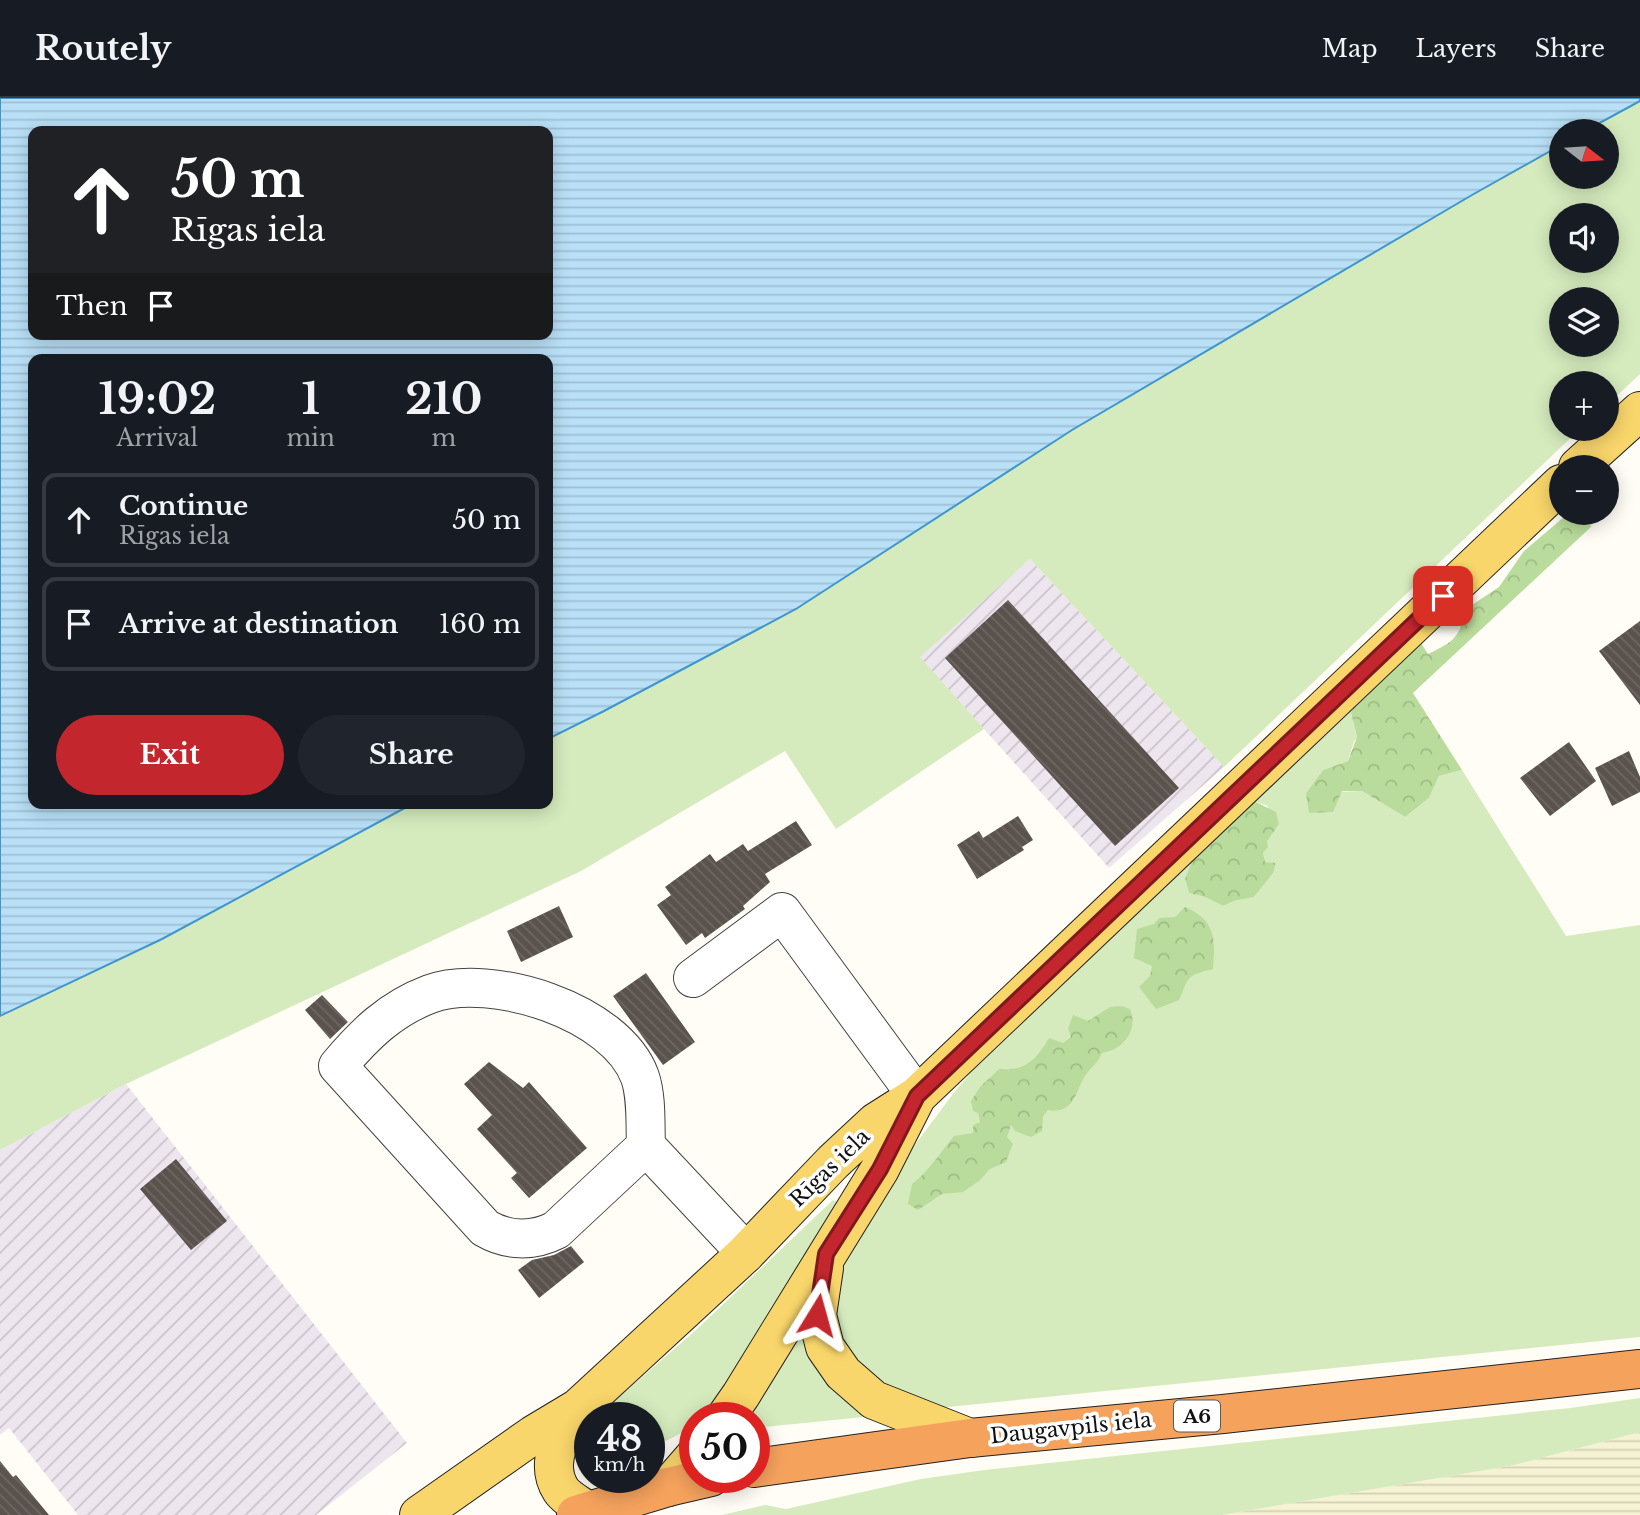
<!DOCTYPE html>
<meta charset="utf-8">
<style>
:root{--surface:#171b24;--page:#20242c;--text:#f1f3f6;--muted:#9ea1a6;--line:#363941;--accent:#c4262e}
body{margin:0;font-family:"Libre Baskerville",serif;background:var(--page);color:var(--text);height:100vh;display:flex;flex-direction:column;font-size:26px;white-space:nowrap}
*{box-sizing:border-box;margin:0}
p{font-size:23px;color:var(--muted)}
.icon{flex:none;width:38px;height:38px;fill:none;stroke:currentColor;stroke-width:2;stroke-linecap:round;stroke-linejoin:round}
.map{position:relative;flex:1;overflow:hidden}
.sheet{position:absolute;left:28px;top:256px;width:525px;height:455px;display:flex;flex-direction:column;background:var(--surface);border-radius:14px;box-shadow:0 4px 18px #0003}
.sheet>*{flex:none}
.hud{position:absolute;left:28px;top:28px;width:525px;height:214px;border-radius:14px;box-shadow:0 4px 18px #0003;background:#202124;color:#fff;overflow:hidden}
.needle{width:46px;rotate:107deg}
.fabs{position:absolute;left:1549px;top:21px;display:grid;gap:14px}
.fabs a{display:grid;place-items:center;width:70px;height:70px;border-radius:50%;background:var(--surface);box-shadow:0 4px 18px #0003;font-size:35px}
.speed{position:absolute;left:574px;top:1304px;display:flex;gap:14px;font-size:35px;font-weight:700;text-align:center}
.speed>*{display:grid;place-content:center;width:91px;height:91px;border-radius:50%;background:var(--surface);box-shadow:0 4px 18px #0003;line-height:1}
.speed small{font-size:18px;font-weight:400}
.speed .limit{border:10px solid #d22;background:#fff;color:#111}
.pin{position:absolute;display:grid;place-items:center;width:60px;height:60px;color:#fff;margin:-30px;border-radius:14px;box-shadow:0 4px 10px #0006}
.me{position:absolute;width:77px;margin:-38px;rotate:8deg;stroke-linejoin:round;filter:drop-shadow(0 0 5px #0008)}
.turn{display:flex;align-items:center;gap:24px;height:147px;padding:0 28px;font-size:32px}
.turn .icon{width:91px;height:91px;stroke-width:2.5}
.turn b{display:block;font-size:49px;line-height:60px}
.then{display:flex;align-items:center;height:66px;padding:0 28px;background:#0003;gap:14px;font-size:26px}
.eta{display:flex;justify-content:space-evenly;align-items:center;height:119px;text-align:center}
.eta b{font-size:42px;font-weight:800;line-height:49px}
.cta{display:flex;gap:14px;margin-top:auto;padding:14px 28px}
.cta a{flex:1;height:80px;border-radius:42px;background:var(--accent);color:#fff;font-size:28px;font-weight:800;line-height:80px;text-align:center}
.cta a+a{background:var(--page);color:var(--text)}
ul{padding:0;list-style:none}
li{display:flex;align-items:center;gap:21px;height:94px;margin:0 14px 10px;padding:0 14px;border:4px solid var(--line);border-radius:14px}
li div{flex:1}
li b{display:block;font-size:26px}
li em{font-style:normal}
header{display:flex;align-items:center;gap:42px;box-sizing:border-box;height:98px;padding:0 35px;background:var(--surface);border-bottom:2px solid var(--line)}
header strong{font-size:33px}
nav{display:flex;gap:38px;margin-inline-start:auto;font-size:24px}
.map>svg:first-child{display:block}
</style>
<header>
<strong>Routely</strong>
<nav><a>Map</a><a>Layers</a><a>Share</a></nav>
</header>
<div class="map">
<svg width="1640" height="1417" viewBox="0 0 1640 1417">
<defs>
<pattern id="industrial-furrows" width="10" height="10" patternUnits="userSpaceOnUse" patternTransform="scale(1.75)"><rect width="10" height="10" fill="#eee6ef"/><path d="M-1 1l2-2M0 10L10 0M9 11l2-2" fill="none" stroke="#cbc4cc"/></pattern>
<pattern id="farmland-rules" width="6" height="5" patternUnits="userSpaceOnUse" patternTransform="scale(1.75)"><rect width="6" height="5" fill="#f6f3d4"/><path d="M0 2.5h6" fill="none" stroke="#d2cfb5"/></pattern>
<pattern id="forest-crowns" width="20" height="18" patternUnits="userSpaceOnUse" patternTransform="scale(1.75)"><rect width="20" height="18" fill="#b9dc9c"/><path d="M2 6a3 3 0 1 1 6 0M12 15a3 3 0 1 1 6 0" fill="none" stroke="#9ebc85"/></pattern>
<pattern id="water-rules" width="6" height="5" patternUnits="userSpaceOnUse" patternTransform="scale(1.75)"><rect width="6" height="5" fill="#b9e0f7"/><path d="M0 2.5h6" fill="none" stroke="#9ebfd3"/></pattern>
<pattern id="building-back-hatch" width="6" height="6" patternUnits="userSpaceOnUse" patternTransform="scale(1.75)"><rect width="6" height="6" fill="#5a524d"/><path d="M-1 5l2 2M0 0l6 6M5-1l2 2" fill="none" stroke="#6d6662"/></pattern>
</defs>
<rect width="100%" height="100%" fill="#fffdf5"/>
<path fill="url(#industrial-furrows)" d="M1030,461L1224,669L1109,770L919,559Z
M126,986L407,1345L316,1417H78L9,1330L0,1337V1052Z"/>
<path fill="url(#farmland-rules)" d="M1640,1334V1417H1222L1515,1367Z"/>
<path fill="#d5ebbd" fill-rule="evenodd" d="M1640,3V276L1607,307L1606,285H1561V331H1580L1224,669L1030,461L920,559L984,631L836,731L785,653L581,773L126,986L0,1052V918L162,841L414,705H548V641L604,613L796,511L1072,332L1472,97L1561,47V79H1606V33H1585ZM1561,117H1606V163H1561ZM1561,201H1606V247H1561Z
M1354,608L1351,615L1357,640L1354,643L1348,663L1323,672L1306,695L1362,693L1405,719L1429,700L1439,678L1462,672L1566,838L1640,827V1239L938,1310L916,1308L842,1261L832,1186L899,1068L956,992L994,948L1192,762L1185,781L1189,795L1205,799L1223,808L1234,803L1254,799L1273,774L1264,764L1263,755L1267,743L1268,708L1254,703Z
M833,1102L839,1105L719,1300L703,1319L695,1320V1326C680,1337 666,1343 649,1350V1320H595L695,1233Z
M805,1226L871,1315L864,1319L754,1330V1320H745Z
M1640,1300V1334L1515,1367L1222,1417H722L765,1407L786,1411L921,1381L984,1372L1570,1310Z
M590,1325V1369C577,1367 570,1357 575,1344C577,1337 585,1331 590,1325Z"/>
<path fill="url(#forest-crowns)" d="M1564,419L1592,428L1413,595L1462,672L1439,678L1429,700L1405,719L1362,693H1342L1333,714L1309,715L1306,695L1323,672L1348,663L1357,639L1351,615L1354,608L1421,545L1428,556C1455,543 1459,540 1466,511L1499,489L1524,453Z
M1254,703L1276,714L1279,726L1267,743L1268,749L1263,755L1265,764L1276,765L1273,775L1254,799L1234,803L1223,808L1205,799L1189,795L1185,781L1192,762Z
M1185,809C1217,823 1215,842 1213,871C1185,878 1190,878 1179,902L1156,911L1139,889L1150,878L1152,868L1134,860L1137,831L1154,826L1159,820L1175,819Z
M1122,908L1130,911C1139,932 1123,952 1102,955C1098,964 1095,966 1089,973C1075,987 1078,1017 1048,1012L1043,1018L1042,1033L1031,1039L1015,1033L1011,1027L1007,1039L1013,1046L1006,1064L990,1071L979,1083L963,1094L942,1096L918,1112L908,1106L912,1086C929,1073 940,1055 954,1038L973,1035V1027L980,1024L978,1015L973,1013L971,1003L980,989L999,971C1026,973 1036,962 1049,940L1063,945L1071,939L1068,930L1073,917L1088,923L1110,909Z"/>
<path fill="url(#water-rules)" stroke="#3f96cf" stroke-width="2" fill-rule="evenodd" d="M0,0H1640V3L1585,33H1561V47L1472,97L1072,332L796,511L604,613L548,641V261H33V705H414L162,841L0,918ZM33,33H548V236H33Z"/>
<path fill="url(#building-back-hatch)" d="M1008,502L1179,690L1115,748L945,560Z
M1640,523V607L1599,553Z
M1569,644L1596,683L1550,718L1520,680Z
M1629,653L1640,679V694L1612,708L1595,670Z
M1018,718L1033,742L1022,749L1024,752L977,781L957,747L979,733L983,740Z
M796,723L812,747L765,776L770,784L743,808L745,811L705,840L702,835L686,847L657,807L671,797L665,789L710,756L716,764L743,746L748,753Z
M559,808L573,839L521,864L507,833Z
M646,875L695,944L663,967L613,898Z
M322,897L348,924L330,941L305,912Z
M489,964L523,990L529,984L587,1050L529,1100L511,1080L517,1075L477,1031L492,1017L464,986Z
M176,1061L227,1123L191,1152L140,1091Z
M571,1148L584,1164L539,1200L518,1172L532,1162L554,1157Z
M0,1363L13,1379L16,1377L49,1417H0Z"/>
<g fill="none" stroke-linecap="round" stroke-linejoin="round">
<defs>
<path id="minor" d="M693,880L782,814L917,998
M646,1048L556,1132C533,1144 507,1143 485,1130L338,968C364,937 390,911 430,896C491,874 616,913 640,979C647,1000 645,1026 646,1048L735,1143L745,1156"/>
<path id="major" d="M1578,369L1640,313
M824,1170L817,1217L825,1249L843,1275L874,1302L970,1340
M578,1310C563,1334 543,1364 561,1392C566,1400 580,1407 587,1413
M725,1320L741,1297L880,1071L916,1000
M668,1389L695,1358
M419,1417L533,1337L578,1310L745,1156L833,1064L876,1024L917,998L1561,386"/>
<path id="highway" d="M754,1370L970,1340L1223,1316L1640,1271
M576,1417L668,1389L711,1379"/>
</defs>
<use href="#minor" stroke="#444" stroke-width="40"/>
<use href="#major" stroke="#222" stroke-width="40"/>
<use href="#highway" stroke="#222" stroke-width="40"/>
<use href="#minor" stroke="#fff" stroke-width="38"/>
<use href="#major" stroke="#f9d66b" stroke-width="38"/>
<use href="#highway" stroke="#f5a25d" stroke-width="38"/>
</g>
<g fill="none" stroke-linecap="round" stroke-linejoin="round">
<defs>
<path id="route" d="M817,1217L826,1156L880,1071L917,998L1443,498"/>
</defs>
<use href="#route" stroke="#7f191e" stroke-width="18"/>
<use href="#route" stroke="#c4262e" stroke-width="12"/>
</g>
<g text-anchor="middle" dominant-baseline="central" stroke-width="7" stroke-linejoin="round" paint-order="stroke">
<rect fill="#fff" stroke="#585858" stroke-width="2" x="1174" y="1302.5" width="46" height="31" rx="5"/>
<g font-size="19" font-weight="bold" fill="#111">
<text x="1197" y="1318">A6</text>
</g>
<g font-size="21" fill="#111" stroke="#fff">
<text transform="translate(830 1070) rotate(-44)">Rīgas iela</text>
<text transform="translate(1071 1330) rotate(-6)">Daugavpils iela</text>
</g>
</g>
</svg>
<div class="fabs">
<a><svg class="needle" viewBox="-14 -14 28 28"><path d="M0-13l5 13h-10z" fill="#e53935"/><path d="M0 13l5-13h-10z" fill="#9ea1a6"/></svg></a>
<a><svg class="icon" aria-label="sound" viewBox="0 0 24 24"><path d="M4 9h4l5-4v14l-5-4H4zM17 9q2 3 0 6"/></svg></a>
<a><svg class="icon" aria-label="layers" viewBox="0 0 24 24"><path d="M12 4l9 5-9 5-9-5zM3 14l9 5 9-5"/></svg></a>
<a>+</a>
<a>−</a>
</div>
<div class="speed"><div>48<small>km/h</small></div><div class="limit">50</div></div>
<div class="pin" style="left:1443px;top:498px;background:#d93025"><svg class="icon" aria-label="arrive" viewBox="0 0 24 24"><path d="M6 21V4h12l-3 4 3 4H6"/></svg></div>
<svg class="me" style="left:817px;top:1217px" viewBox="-20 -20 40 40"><path d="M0-17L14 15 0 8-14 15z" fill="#c4262e" stroke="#fff" stroke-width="4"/></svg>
<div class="hud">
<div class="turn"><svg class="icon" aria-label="ahead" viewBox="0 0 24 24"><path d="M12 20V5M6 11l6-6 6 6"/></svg><div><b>50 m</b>Rīgas iela</div></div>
<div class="then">Then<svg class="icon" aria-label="arrive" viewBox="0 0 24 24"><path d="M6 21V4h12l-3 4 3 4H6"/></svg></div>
</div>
<section class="sheet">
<div class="eta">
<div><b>19:02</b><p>Arrival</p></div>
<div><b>1</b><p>min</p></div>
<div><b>210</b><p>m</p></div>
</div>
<ul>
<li><svg class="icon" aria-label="ahead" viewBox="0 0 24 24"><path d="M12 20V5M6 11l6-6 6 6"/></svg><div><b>Continue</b><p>Rīgas iela</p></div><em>50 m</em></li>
<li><svg class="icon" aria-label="arrive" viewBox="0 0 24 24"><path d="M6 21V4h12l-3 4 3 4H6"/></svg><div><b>Arrive at destination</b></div><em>160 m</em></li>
</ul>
<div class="cta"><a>Exit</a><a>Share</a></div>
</section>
</div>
